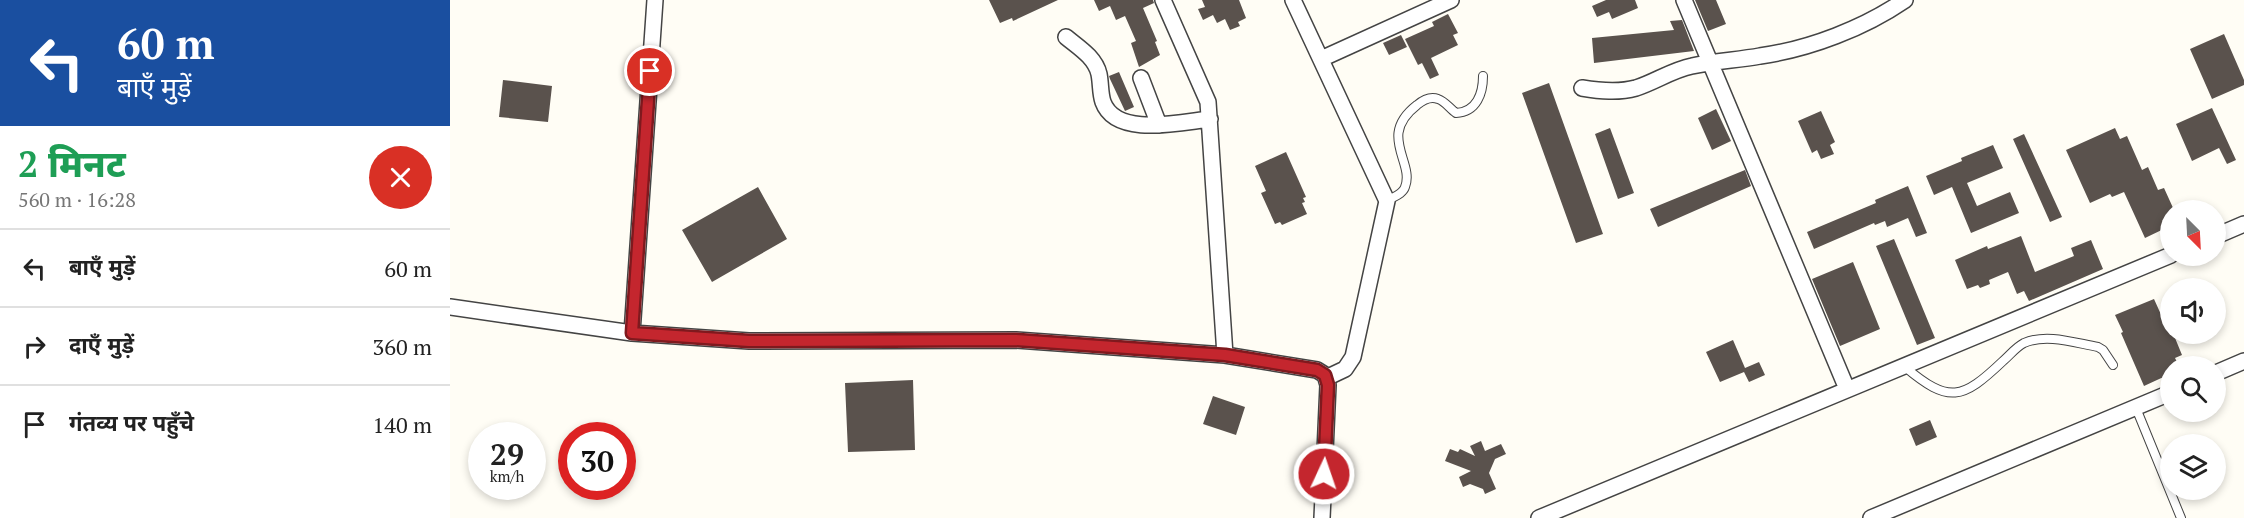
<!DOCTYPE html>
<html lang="hi">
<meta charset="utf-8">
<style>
:root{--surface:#fff;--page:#f2f2f2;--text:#222;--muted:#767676;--line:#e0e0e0}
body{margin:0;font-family:"PT Serif","Noto Sans Devanagari",serif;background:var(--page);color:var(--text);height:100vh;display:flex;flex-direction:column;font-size:22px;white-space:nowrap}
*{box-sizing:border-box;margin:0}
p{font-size:20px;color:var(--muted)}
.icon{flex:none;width:33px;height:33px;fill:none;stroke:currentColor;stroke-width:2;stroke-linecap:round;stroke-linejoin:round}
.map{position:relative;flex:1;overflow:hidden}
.side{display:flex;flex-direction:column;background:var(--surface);width:450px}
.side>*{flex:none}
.guide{background:#1a4fa0;color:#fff;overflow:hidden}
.needle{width:39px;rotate:156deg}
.controls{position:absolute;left:1710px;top:200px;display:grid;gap:12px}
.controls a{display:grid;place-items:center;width:66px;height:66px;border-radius:50%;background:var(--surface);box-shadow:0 3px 9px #0003;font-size:30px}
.speed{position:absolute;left:18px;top:422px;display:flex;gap:12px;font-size:30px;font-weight:700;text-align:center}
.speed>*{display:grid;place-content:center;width:78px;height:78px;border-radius:50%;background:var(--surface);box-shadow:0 3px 9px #0003;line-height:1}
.speed small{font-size:15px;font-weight:400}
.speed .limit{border:9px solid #d22;background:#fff;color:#111}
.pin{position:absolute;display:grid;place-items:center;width:51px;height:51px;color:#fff;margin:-26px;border:3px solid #fff;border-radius:50%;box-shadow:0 2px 6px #0007}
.me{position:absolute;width:66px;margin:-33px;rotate:3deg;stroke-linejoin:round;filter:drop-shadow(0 0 4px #0008)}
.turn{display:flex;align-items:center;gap:21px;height:126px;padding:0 18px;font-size:27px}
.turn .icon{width:78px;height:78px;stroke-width:2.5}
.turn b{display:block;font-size:42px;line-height:51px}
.round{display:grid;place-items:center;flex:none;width:63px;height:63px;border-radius:32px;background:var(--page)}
.headline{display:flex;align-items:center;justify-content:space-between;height:102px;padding:0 18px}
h1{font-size:36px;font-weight:800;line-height:45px;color:#1e9e55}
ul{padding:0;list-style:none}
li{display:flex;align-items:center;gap:18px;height:78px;padding:0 18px;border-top:2px solid var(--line)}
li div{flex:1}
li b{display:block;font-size:22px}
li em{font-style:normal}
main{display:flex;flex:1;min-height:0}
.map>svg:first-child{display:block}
</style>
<main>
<section class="side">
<div class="guide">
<div class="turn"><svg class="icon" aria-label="left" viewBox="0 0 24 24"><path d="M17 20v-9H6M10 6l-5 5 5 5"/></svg><div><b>60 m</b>बाएँ मुड़ें</div></div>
</div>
<div class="headline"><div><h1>2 मिनट</h1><p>560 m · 16:28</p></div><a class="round" style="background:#d93025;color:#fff"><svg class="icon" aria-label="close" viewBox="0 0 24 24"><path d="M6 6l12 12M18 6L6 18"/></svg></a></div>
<ul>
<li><svg class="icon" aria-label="left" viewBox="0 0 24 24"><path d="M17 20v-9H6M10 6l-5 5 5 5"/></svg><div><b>बाएँ मुड़ें</b></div><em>60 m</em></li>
<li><svg class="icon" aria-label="right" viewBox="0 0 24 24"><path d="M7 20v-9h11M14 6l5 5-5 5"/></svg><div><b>दाएँ मुड़ें</b></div><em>360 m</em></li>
<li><svg class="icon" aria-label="arrive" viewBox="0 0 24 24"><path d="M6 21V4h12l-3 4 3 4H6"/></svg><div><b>गंतव्य पर पहुँचे</b></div><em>140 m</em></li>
</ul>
</section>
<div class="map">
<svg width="1794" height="518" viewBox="0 0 1794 518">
<rect width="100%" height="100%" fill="#fffdf5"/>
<path fill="#5a524d" d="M539,0H608L563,21L562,18L550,23Z
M644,0H703L704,3L693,8L707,41L705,42L710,55L689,67L681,43L686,41L675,16L666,20L660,6L649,11Z
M752,0H789L796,18L788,22L790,26L780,30L775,19L767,23L763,15L753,20L748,9L755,7Z
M1156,0H1185L1188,8L1162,19L1159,12L1147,17L1142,6Z
M1245,0H1266L1276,24L1258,31Z
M998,14L1008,33L1003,35L1008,45L981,58L989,75L980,79L972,63L968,65L955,39L984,26L982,22Z
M1232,20L1244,51L1144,63L1142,38L1224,30L1220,21Z
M1774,34L1794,80V85L1762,99L1740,49Z
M951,35L957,47L939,55L933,43Z
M669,72L684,107L675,111L660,79L659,76Z
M53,80L102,86L98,122L49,117Z
M1099,83L1153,234L1126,243L1072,93Z
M1762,108L1786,160L1777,164L1769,148L1742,161L1726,124Z
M1266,109L1281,141L1262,150L1248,118Z
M1371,111L1385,142L1380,145L1384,154L1371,159L1367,150L1362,153L1348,121Z
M1160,128L1184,193L1168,199L1145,134Z
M1665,128L1670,139L1677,136L1692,170L1698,167L1708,190L1714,188L1724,210H1720V226L1695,238L1674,192L1662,197L1660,194L1640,203L1616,150Z
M1574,134L1612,217L1600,222L1563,139Z
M1543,145L1553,168L1517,183L1527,206L1560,192L1569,213L1521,233L1502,187L1484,195L1476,176L1512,161L1511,158Z
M836,152L856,197L853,198L855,202L852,203L857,214L832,225L830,222L825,224L811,193L816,191L805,166Z
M1295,170L1301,186L1208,227L1200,209Z
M1458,186L1477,233L1466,237L1458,218L1437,227L1435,221L1425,225L1424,223L1364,249L1357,232L1426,203L1425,200Z
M308,187L337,239L262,282L232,230Z
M1571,236L1585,272L1624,256L1621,248L1641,240L1653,269L1579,301L1574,291L1567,294L1558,272L1539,280L1540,284L1530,288L1528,285L1517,289L1505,260L1537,246L1538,249Z
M1444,239L1485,338L1467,345L1426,246Z
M1403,262L1430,329L1390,346L1362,279Z
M1704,299L1713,319L1716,317L1720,333H1723L1732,355L1725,358L1729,366H1720V374L1694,386L1671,333L1673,332L1665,315Z
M1283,340L1295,368L1309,362L1315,375L1299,382L1294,372L1270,382L1256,352Z
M463,380L465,450L398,452L395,383Z
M763,396L795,407L786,435L753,424Z
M1480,420L1487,437L1466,446L1459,429Z
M1031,441L1035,451L1051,444L1056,454L1045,459L1039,473L1046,489L1035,494L1033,489L1020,484L1013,487L1009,477L1021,471L995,461L1000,449L1008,452L1010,449L1025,456L1020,446Z"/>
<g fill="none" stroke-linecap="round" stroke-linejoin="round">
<defs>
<path id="service" d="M937,201C943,197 953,194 955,187C965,162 927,136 967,105C973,100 980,96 988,99C995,101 1000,109 1006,113C1027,112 1033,93 1033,76
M1455,367C1499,404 1512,400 1553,361C1560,355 1566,347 1574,343C1597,333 1625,343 1648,347L1653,350L1663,365
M1686,408L1731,518"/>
<path id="minor" d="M713,0L758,102L775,355
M843,0L937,201L903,357L895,369L876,378
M1234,0L1397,389
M616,37C628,47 645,57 649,74C651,84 650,93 653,102C666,138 731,122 760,119
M871,59L1001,0
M691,78L709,125
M1132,88C1150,91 1168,93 1186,88C1205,82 1222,70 1242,66C1264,61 1288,60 1310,56C1360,49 1414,28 1455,0
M1766,236L1794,224
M0,307L182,333L299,341L566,340L775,355L867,370L875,375L878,385L872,518
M182,333L205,0
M1766,373L1794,361
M1089,518L1721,255
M1421,518L1720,393"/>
</defs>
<use href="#service" stroke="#444" stroke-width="10"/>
<use href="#minor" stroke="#444" stroke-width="18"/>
<use href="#service" stroke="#fff" stroke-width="8"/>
<use href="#minor" stroke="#fff" stroke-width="15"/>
</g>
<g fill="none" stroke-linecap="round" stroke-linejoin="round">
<defs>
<path id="route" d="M200,71L182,333L299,341L566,340L775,355L867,370L875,375L878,385L874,474"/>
</defs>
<use href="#route" stroke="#7f191e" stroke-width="15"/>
<use href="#route" stroke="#c4262e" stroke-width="10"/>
</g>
</svg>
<div class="controls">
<a><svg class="needle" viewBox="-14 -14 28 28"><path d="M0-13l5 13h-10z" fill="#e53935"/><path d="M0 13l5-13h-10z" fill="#767676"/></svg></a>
<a><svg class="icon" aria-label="sound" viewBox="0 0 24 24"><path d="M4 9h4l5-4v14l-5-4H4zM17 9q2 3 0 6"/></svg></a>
<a><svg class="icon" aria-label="search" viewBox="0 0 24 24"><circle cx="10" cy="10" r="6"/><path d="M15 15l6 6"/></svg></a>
<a><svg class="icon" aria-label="layers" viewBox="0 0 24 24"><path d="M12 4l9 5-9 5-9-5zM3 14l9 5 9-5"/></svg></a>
</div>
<div class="speed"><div>29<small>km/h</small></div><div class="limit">30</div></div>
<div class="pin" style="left:200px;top:71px;background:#d93025"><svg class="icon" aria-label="arrive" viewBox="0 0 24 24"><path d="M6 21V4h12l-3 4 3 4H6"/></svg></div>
<svg class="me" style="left:874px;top:474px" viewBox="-20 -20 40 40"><circle r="17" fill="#c4262e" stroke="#fff" stroke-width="3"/><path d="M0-11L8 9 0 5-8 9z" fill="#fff"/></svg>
</div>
</main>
